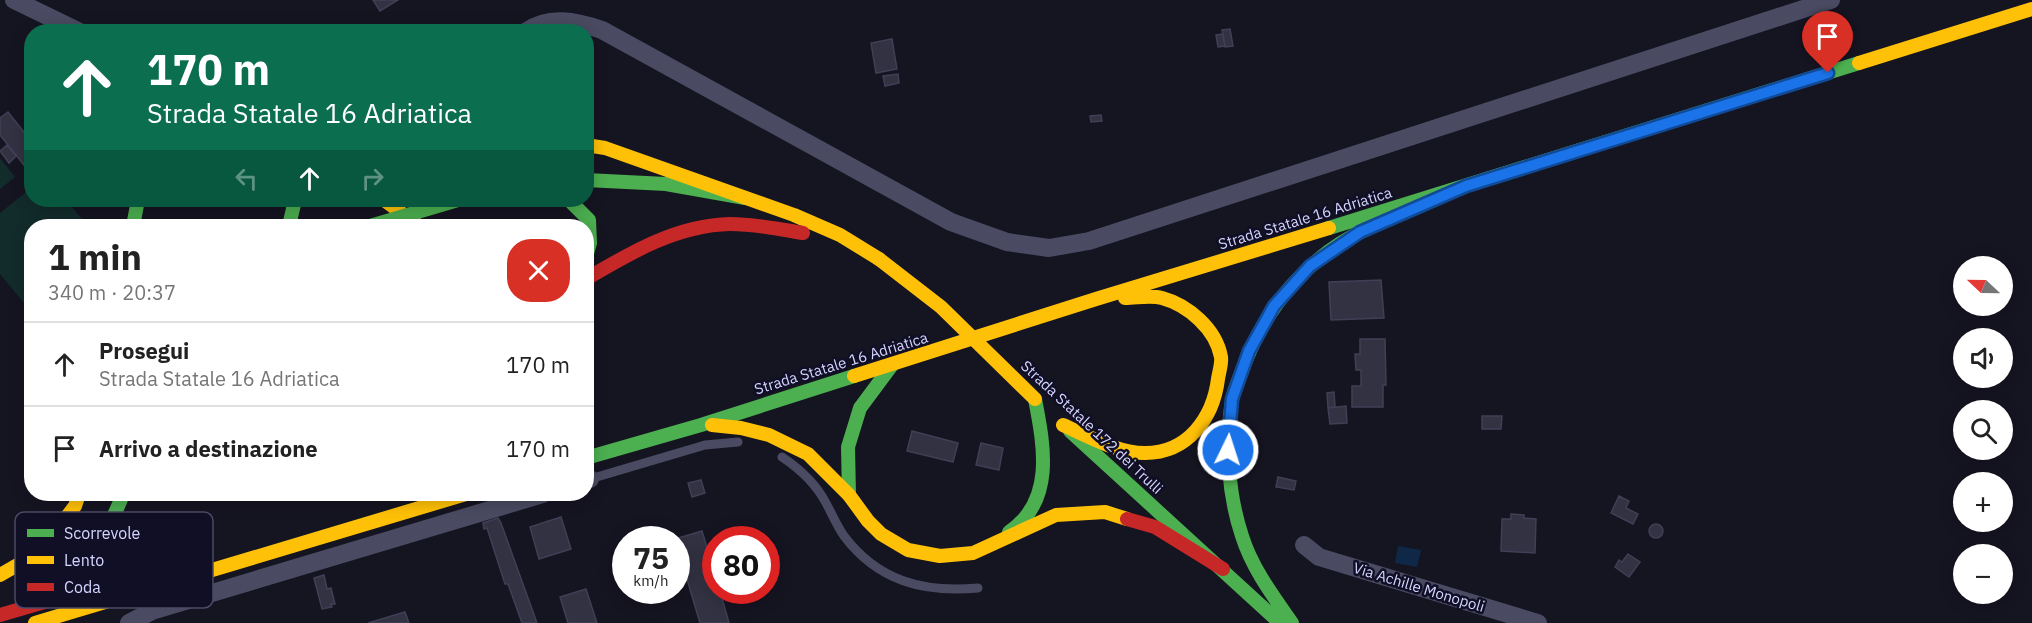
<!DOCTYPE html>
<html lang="it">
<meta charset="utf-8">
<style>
:root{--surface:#fff;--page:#f6f6f6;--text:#222;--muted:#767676;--line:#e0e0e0}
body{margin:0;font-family:"IBM Plex Sans",sans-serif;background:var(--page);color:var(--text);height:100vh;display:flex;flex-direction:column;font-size:22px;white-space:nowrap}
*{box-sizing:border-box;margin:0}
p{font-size:20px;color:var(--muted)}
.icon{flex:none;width:33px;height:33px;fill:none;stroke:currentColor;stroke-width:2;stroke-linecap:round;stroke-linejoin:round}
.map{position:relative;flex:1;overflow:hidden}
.drawer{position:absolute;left:24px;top:219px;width:570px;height:282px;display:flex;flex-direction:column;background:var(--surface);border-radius:24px;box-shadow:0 3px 15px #0003}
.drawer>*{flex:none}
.top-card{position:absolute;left:24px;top:24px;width:570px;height:183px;border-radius:24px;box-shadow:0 3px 15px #0003;background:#0b6e4f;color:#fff;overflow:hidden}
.needle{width:39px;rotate:292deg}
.tools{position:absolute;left:1953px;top:256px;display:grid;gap:12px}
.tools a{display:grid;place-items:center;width:60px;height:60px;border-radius:50%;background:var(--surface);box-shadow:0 3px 15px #0003;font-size:30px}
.speed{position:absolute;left:612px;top:526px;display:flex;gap:12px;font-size:30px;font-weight:700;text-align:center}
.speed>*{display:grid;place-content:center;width:78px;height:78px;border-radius:50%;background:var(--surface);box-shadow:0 3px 15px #0003;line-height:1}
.speed small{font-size:15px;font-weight:400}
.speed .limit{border:9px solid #d22;background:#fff;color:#111}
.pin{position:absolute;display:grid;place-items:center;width:51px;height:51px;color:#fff;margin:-62px -26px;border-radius:50% 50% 50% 0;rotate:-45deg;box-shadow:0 0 6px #0007}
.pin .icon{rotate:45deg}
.me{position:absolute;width:66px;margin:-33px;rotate:4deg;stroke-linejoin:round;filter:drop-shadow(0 0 4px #0008)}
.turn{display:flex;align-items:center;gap:21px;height:126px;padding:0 24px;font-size:27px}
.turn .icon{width:78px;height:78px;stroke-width:2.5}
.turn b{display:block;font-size:42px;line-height:51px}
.lanes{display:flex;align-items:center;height:57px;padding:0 24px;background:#0003;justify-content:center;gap:30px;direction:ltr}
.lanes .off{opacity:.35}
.round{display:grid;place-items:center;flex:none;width:63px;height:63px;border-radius:24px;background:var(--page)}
.summary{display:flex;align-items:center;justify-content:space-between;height:102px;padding:0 24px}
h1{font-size:36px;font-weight:700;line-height:45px}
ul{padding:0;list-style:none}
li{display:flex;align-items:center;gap:18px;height:84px;padding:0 24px;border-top:2px solid var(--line)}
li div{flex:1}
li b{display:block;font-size:22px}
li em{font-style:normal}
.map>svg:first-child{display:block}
</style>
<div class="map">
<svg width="2032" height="623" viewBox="0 0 2032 623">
<rect width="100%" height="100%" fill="#151421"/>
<path fill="#122c2b" d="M0,158L15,177L0,189Z
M31,188L32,200H66L88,226H32V307L29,309L0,274V213Z"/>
<path fill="#0f2847" d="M1398,546L1421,550L1417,567L1395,563Z"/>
<path fill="#333243" stroke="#413f55" stroke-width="1.5" d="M373,0H398L380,11Z
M1230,29L1233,46L1225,47L1222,30Z
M1223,34L1225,46L1218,47L1216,35Z
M892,39L897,69L876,73L871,43Z
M898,74L899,83L885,86L883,76Z
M8,112L32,142V175L0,135V118Z
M1101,115L1102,121L1091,122L1090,116Z
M7,145L16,156L9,163L0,151Z
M1381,280L1384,318L1331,320L1329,282Z
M1360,339H1385L1386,385H1383V407H1352V386H1361V370H1356L1355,354H1360Z
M1334,392L1335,407L1328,408L1327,393Z
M1346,406L1347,423L1330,424L1328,408Z
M1482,416H1502L1501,429H1482Z
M912,431L958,443L953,462L907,451Z
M981,443L1003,448L999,470L976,465Z
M1278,477L1296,481L1294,490L1276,487Z
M701,480L705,493L692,497L688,483Z
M1619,496L1629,501L1626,508L1638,514L1633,524L1611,513Z
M1511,514L1524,515V518L1536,519L1535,553L1501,551L1502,519H1511Z
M561,517L571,549L539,559L530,527Z
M498,518L501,523L537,623H522L508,584H505L487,528L484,529L483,523Z
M1649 531a7 7 0 1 1 14 0a7 7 0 1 1-14 0Z
M702,531L716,577V591H720L729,623H700L675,539Z
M1628,554L1640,562L1629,577L1615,567L1619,560L1622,562Z
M324,575L327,589L331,588L335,604H331L332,607L322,609L314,578Z
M586,589L597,623H568L560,597Z
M405,612L409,623H368Z"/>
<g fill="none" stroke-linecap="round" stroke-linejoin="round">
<path stroke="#4a4a62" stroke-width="9" d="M782,457C800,469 816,484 826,503C832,514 837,526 844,536C878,581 923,593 978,588
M590,479L705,445L738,442"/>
<path stroke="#4a4a62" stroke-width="18" d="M14,0L80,32
M525,32C549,15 576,21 602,30L951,222L1007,242L1049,248L1089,241L1831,0
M586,480L590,479
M1304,545L1319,557L1538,623
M129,623L152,611L543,494"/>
<path stroke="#4caf50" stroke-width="14" d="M586,180L666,184L745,198
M569,200L589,220L590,243L586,257
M133,226L138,200
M289,226L295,200
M1329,228L1859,63
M1070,431L1280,623
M586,458L701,425L854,376
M849,495L848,447L860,408L892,365
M1009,532C1055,501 1044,446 1035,399
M22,594C35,588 50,585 62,577C92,558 111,526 123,494
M1292,623C1273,596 1252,568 1242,536C1228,494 1225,445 1232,401C1233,391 1239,380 1242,371C1264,309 1308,255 1369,228"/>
<path stroke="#ffc107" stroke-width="14" d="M1859,63L2032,9
M586,145L605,148L794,215L840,235L879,259
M384,200L419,226
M854,376L1096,299L1329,228
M712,425L741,428L769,435L808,454L849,495L868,521L881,534L908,550L940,556L973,553L1056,515L1105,512L1127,519
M1063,425C1088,436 1117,453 1145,453C1188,453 1213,418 1218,379C1219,372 1222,364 1221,357C1216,329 1188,305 1162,298C1150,295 1137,298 1125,298
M0,575L40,552L75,506L79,494
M35,623L466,494"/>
<path stroke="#c62828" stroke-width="14" d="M586,279C630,253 677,225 730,224C755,224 779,229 803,233
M1127,519L1155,527L1223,569
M0,615L58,598"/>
<path stroke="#4caf50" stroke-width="14" d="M370,226L458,200"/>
<path stroke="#ffc107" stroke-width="14" d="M879,259L941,307L1035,399"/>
</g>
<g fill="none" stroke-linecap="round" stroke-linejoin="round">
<defs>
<path id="route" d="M1228,450L1232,399L1249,351L1274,306L1310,266L1360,232L1466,186L1828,73"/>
</defs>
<use href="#route" stroke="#114b97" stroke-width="15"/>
<use href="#route" stroke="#1a73e8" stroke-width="10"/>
</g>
<g text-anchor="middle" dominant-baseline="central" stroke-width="5" stroke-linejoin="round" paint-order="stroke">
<g font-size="15" fill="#d6d5ff" stroke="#110f26">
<text transform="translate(1305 218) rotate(-17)">Strada Statale 16 Adriatica</text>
<text transform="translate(841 363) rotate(-17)">Strada Statale 16 Adriatica</text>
<text transform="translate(1092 427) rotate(43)">Strada Statale 172 dei Trulli</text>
<text transform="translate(1419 587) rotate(17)">Via Achille Monopoli</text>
</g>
</g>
<rect x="15" y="512" width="198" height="96" rx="9" fill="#110f26" stroke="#4c4a67" stroke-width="1.5"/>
<rect x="27" y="529" width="27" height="8" fill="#4caf50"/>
<rect x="27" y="556" width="27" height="8" fill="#ffc107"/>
<rect x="27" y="583" width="27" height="8" fill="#c62828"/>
<g font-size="16" fill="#d6d5ff">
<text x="64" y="539">Scorrevole</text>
<text x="64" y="566">Lento</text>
<text x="64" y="593">Coda</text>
</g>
</svg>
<div class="tools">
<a><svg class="needle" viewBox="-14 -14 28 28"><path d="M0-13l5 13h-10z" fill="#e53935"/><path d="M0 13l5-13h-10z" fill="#767676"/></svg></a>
<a><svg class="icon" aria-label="sound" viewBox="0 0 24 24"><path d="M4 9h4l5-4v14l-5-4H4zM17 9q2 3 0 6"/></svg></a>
<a><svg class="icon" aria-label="search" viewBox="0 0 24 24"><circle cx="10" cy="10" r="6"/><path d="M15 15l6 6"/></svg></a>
<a>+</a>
<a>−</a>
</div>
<div class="speed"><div>75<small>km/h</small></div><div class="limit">80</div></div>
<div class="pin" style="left:1828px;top:73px;background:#d93025"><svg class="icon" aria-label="arrive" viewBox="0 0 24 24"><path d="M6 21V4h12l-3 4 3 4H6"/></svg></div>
<svg class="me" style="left:1228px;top:450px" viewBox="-20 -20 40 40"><circle r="17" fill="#1a73e8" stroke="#fff" stroke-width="3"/><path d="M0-11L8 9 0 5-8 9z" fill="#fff"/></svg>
<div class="top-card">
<div class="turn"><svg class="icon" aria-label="ahead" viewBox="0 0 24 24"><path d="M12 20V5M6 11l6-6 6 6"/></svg><div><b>170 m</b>Strada Statale 16 Adriatica</div></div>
<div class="lanes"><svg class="icon off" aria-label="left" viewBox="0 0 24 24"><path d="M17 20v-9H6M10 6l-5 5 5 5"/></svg><svg class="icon" aria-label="ahead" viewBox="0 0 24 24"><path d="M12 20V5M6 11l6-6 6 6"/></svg><svg class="icon off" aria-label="right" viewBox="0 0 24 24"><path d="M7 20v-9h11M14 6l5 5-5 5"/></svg></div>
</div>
<section class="drawer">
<div class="summary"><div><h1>1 min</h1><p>340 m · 20:37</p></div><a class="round" style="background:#d93025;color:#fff"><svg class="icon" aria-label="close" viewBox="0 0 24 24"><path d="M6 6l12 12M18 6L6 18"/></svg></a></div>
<ul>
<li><svg class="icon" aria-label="ahead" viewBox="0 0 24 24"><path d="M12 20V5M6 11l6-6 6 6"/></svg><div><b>Prosegui</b><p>Strada Statale 16 Adriatica</p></div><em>170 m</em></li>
<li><svg class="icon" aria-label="arrive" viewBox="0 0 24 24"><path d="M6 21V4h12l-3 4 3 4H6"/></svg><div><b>Arrivo a destinazione</b></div><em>170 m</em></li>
</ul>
</section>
</div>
